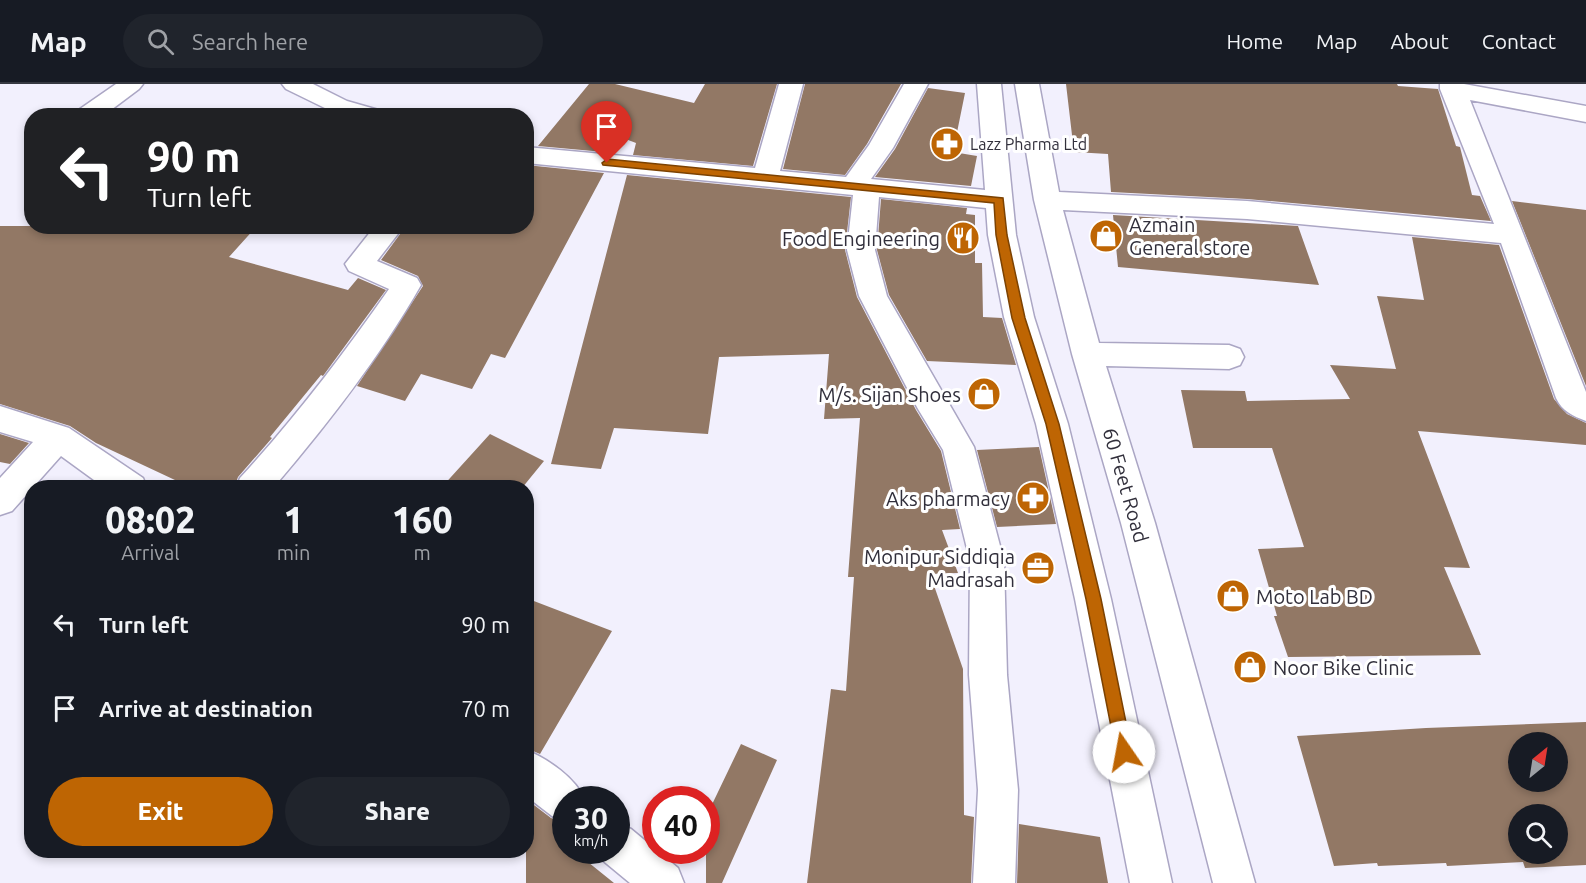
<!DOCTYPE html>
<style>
:root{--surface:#171b24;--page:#20242c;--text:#f1f3f6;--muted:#9ea1a6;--line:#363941;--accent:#be6503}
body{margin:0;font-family:Ubuntu,sans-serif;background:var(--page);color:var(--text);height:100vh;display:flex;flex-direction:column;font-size:22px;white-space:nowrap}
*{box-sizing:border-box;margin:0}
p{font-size:20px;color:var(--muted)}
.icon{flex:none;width:33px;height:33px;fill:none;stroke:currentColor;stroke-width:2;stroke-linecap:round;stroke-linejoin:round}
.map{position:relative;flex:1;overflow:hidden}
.side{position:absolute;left:24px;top:396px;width:510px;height:378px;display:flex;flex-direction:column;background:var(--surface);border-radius:24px;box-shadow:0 3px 9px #0003}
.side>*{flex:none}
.hud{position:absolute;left:24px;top:24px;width:510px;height:126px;border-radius:24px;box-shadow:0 3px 9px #0003;background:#202124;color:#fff;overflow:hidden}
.needle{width:39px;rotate:30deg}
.tools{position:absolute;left:1508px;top:648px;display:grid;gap:12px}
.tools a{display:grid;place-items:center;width:60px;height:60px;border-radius:50%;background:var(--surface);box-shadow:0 3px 9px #0003;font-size:30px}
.speed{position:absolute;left:552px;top:702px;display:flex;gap:12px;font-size:30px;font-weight:700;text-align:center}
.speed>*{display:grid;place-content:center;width:78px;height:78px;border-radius:50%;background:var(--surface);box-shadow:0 3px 9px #0003;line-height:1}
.speed small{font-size:15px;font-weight:400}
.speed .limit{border:9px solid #d22;background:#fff;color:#111}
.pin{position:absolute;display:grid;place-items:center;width:51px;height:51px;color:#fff;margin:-62px -26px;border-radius:50% 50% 50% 0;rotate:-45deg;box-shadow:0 0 6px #0007}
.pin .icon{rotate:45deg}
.me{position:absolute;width:66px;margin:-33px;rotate:348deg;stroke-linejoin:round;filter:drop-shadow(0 0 4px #0008)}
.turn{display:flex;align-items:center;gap:21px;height:126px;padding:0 24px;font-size:27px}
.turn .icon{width:78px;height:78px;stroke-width:2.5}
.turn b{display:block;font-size:42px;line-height:51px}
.eta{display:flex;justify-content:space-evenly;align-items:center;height:102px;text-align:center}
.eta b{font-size:36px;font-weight:800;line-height:42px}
.button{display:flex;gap:12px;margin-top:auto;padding:12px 24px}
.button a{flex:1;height:69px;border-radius:36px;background:var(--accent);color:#fff;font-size:24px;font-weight:800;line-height:69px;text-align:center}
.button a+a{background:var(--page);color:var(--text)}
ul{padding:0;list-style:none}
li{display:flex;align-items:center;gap:18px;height:84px;padding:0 24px}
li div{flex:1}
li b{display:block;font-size:22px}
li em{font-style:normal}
header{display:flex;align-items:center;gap:36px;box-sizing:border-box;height:84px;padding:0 30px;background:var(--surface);border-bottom:2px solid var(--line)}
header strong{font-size:28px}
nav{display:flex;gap:33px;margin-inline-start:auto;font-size:21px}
.search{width:420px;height:54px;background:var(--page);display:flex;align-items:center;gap:15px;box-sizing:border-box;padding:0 21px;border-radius:33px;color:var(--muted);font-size:22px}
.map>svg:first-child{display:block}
</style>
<header>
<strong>Map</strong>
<div class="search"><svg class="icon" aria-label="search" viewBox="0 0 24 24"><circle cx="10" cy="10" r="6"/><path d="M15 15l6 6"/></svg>Search here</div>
<nav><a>Home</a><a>Map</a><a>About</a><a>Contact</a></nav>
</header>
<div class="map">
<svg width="1586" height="799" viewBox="0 0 1586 799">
<rect width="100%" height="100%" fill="#f2f0fd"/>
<path fill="#927865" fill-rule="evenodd" d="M589,0H615L694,19L705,0H777L753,82L633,71L636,59L623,54L615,69L538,62Z
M805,0H901L867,60L845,91L783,85Z
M1066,0H1397L1398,2L1438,5L1456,62L1460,63L1472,111L1480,112L1491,137L1247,115L1111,108L1108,70L1074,68Z
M928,4L965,9L953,68L977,72L971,102L875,93L895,65Z
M526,81L604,89L505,274L491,270L472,305L421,290L405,317L357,302L423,202L418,192L381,176L406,142H526Z
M627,91L851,113L845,166L857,213L916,326L941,367L960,445L942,446L958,489L930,490L963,585L964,731L974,733L971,799H807L831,605L846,607L854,493H848L860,334L824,335L829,270L719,273L708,350L614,344L601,385L551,380Z
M881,115L967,124L966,130L975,131V179H982L983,233L1002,234L1016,281L927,277L889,211L877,166Z
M1512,117L1586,126V302Z
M1113,131L1298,142L1319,201L1118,183Z
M0,142H257L229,173L348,206L358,194L386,206L323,292L321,291L270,353L272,354L238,393L234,404H192L96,359L70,342L0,320Z
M1412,153L1499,161L1554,315L1567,330L1586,339V361L1418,347L1470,484L1444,483L1481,571L1288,573L1274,532H1277L1258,465L1304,463L1272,364H1193L1181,306L1245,307L1247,317L1350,315L1330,281L1396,285L1377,212L1424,216Z
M0,350L29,359L10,380L0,378Z
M490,350L544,377L522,404H441Z
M1039,363L1056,440L997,443L977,366Z
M526,514L612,547L540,670L526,664Z
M1586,638V781L1525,784L1523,778L1447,782L1446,779L1378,782L1377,779L1334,782L1297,652L1426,644ZM1518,658H1557V698H1518ZM1518,730H1557V770H1518Z
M741,660L777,676L722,799H706V733Z
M526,715L551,734L566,740V766H573L614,799H526Z
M1019,740L1100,753L1108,799H1017Z"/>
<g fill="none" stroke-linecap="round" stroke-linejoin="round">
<defs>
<path id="minor" d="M116,0H143L139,5L103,32H74L77,27Z
M282,0H313L347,17L382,27L385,32H345L331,27L286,5Z
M779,0H803L780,87L846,93L869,61L904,0H928L893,64L871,95L985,106L977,0H1001L1016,151L1034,233L1068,340L1111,515L1172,799H1130L1075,515L1036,340L1004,233L988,151L986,124L879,113L875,166L887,212L974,363L1004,477L1007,591L1018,706L1015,799H973L978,706L969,591L970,477L943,366L918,325L859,212L847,166L853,111L526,79V63L755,84Z
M1015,0H1039L1059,108L1247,117L1494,140L1440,5V0H1464L1586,22V38L1470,16L1586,308V337C1573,332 1562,327 1556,314L1501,159L1247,135L1063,126L1099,259L1229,261L1240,265L1244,273L1240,281L1229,285L1106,282L1155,439L1255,799H1213L1121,439L1072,270L1034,116Z
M375,142H404L377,177L417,194L421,201C380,273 327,341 273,404H236L240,394C295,334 343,271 389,205L349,187L345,180Z
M0,322L69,344L143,394L147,404H105L61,372L12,427L0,431V394L33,358L0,348Z
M526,666C548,675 576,694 585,716H566V738L552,732L526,712Z
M616,739L631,745L678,784L684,799H630L601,775L598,766H616Z"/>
</defs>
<use href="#minor" stroke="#aba6c4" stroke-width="3"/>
<use href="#minor" fill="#fff" fill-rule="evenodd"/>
</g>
<path fill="#be6503" stroke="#7c4202" stroke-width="1.5" d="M607,75L1003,114L1007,151L1025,234L1059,340L1101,515L1132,668L1130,674L1124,676L1118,674L1116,668L1086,515L1046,340L1012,234L996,151L994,119L603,81L602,79Z"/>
<defs>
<symbol id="pharmacy-disc" viewBox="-11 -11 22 22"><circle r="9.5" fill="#be6503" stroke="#fff"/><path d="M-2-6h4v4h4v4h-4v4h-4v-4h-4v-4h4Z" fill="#fff"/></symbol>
<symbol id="shop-disc" viewBox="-11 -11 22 22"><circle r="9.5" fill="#be6503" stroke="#fff"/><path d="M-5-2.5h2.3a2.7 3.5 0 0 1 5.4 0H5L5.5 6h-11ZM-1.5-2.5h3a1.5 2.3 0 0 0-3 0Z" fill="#fff"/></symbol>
<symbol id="restaurant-disc" viewBox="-11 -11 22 22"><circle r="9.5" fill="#be6503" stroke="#fff"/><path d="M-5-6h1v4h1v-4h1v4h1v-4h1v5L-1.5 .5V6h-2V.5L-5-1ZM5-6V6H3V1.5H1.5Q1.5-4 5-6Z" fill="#fff"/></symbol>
<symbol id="office-disc" viewBox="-11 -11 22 22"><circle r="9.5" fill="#be6503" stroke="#fff"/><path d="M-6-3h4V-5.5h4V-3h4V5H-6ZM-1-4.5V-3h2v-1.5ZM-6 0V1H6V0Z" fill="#fff"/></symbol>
</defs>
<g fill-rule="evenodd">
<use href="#pharmacy-disc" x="928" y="41" width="38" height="38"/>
<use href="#shop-disc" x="1087" y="133" width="38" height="38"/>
<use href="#restaurant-disc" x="944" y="135" width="38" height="38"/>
<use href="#shop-disc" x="965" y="291" width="38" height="38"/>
<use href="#pharmacy-disc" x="1014" y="395" width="38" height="38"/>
<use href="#office-disc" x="1019" y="465" width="38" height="38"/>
<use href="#shop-disc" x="1214" y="493" width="38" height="38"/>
<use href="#shop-disc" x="1231" y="564" width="38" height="38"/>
</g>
<g text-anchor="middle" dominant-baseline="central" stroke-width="6" stroke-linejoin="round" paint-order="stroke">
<g font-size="16" fill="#312f3b" stroke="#fff" text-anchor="start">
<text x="970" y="60">Lazz Pharma Ltd</text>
</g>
<g font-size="20" fill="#312f3b" stroke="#fff" text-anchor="end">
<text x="1129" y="140" text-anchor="start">Azmain<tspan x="1129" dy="23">General store</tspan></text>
<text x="940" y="154">Food Engineering</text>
<text x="961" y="310">M/s. Sijan Shoes</text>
<text x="1010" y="414">Aks pharmacy</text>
<text x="1015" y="472">Monipur Siddiqia<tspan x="1015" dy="23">Madrasah</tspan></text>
<text x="1256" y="512" text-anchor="start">Moto Lab BD</text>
<text x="1273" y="583" text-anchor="start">Noor Bike Clinic</text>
</g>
<g font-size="20" fill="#312f3b" stroke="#fff">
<text transform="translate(1126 401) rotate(74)">60 Feet Road</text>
</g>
</g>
</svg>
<div class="tools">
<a><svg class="needle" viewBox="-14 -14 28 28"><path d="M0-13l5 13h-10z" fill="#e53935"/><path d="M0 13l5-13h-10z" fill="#9ea1a6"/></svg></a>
<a><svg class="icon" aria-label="search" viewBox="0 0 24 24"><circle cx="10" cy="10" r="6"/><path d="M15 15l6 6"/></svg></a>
</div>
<div class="speed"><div>30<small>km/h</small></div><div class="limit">40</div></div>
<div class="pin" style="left:607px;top:79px;background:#d93025"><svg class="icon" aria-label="arrive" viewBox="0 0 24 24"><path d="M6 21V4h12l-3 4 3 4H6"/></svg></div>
<svg class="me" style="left:1124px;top:668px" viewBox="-20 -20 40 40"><circle r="19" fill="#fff"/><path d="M0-13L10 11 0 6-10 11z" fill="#be6503"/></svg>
<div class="hud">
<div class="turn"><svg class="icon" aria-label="left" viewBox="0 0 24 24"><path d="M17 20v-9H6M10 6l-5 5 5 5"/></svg><div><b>90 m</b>Turn left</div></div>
</div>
<section class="side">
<div class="eta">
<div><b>08:02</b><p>Arrival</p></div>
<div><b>1</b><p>min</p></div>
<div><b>160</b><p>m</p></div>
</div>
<ul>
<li><svg class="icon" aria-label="left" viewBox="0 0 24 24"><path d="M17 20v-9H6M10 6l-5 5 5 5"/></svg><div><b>Turn left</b></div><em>90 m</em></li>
<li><svg class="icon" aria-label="arrive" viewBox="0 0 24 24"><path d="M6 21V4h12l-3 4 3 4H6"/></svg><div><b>Arrive at destination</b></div><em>70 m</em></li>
</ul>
<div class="button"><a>Exit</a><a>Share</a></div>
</section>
</div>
